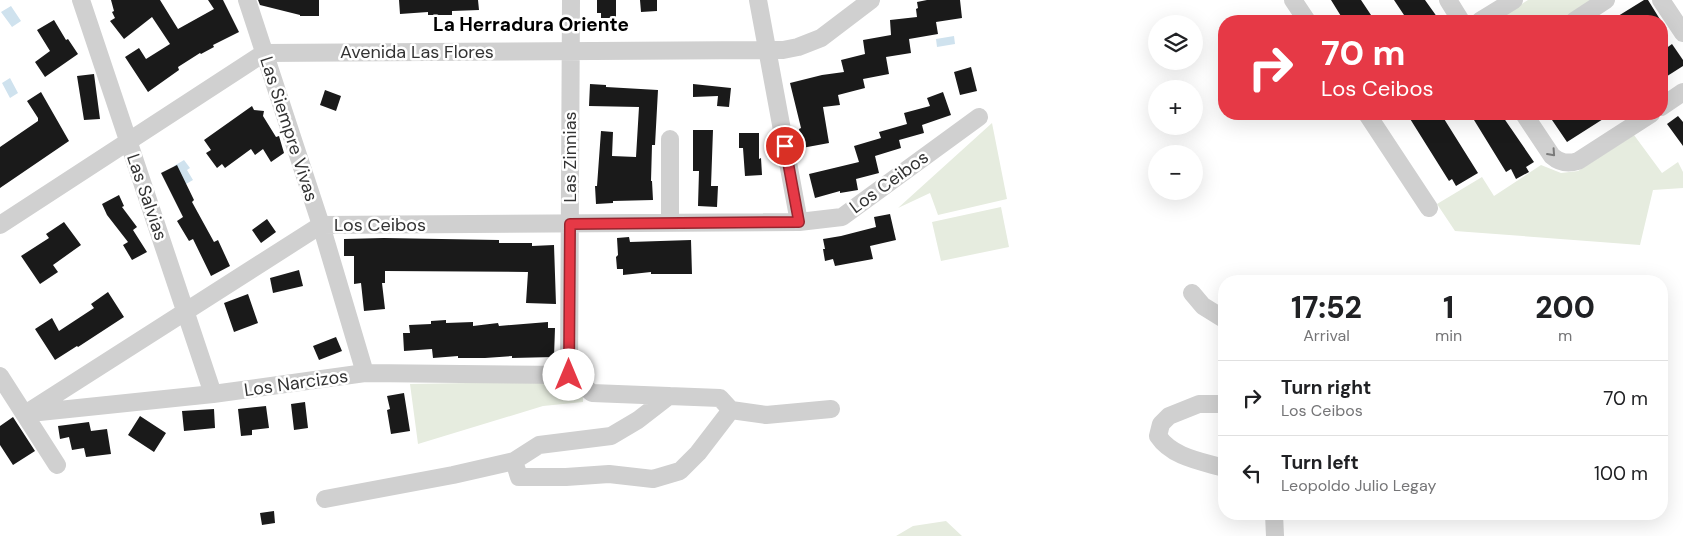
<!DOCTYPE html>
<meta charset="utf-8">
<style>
:root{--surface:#fff;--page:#f2f2f2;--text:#202124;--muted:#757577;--line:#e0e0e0}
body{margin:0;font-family:"DM Sans",sans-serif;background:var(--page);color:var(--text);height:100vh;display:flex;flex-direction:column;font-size:19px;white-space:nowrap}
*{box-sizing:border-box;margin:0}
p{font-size:16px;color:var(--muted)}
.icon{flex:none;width:28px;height:28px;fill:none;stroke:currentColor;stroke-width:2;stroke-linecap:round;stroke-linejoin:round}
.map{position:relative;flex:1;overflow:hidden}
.sheet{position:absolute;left:1218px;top:275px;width:450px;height:245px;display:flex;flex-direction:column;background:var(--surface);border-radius:20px;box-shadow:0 5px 20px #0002}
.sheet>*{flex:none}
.top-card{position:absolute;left:1218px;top:15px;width:450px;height:105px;border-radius:20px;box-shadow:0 5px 20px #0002;background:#e63946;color:#fff;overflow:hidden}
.fabs{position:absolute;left:1148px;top:15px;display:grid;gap:10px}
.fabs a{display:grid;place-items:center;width:55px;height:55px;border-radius:50%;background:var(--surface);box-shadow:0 5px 20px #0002;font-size:25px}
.pin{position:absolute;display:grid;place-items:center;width:42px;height:42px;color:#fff;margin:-21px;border:2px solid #fff;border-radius:50%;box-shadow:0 1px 5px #0007}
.me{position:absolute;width:55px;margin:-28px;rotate:0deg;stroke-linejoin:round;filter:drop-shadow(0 0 4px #0008)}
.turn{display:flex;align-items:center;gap:18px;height:105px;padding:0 20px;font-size:22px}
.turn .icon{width:65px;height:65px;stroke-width:2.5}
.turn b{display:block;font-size:35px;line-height:42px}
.eta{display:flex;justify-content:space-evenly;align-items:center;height:85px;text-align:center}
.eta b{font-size:30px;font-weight:800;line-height:35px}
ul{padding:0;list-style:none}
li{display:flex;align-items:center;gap:15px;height:75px;padding:0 20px;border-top:1px solid var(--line)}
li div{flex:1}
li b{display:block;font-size:19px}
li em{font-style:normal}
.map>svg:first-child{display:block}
</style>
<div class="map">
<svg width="1683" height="536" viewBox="0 0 1683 536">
<rect width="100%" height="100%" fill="#fff"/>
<path fill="#e6ecdf" d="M1528,0H1594L1562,21H1495Z
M992,123L1007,199L938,215L930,193L898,208Z
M1634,135L1662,173L1678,162L1683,172V188L1653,190L1640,245L1455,231L1437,204L1482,177L1494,196L1541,165L1561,173L1578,171Z
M1001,207L1009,247L941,261L932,222Z
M583,381V402L543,406L418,444L410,384Z
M946,521L962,536H896L913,526Z"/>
<path fill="#cfe2ee" d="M11,6L21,21L12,27L1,12Z
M954,36L955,44L937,47L936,39Z
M10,78L18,93L10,98L2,83Z
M184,160L190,168L187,170L193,180L186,184L174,166Z"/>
<path fill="#1a1a1a" d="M111,0H160L178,29L214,9L208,0H223L239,32L213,45L214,47L201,54L200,53L178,67L179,70L148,92L125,57L139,48L146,59L170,44L152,17L124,39L110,21L115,18L112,12L114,11Z
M258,0H319V16H300V15L260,5Z
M399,0H478L479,10L452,11V15H428V12L400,14Z
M597,0H616V18H601V13H597Z
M640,0H657V11L641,12Z
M927,0H960L962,18L936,22L938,34L909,39L911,53L886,57L889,74L863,79L865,88L838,95L840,105L823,107L829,143L802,148L799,129L801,128L790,83L822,75L844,72L841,60L865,54L863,40L891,35L890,20L917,17L916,9L918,8L917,2Z
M1331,0H1361L1375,21H1344Z
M1394,0H1425L1440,21H1408Z
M1644,0H1648L1661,21H1610Z
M54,20L66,40L68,39L78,54L45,77L35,62L50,51L37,30Z
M1672,44L1683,60V66L1661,80V52Z
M971,67L977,91L960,95L954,72Z
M94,74L100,119L84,120L77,76Z
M590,84L606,85V87L658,90L655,145H652L651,181H652L653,200L613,201V203L596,204L595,186H597L601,131L613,132L612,156L636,157L639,107L589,106Z
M693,84L731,88L729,107L717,106L718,96L693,97Z
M325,90L341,96L336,111L320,105Z
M41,92L69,141L0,188V147L38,121V118L27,101Z
M943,92L951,115L922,125L924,133L899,140L901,148L875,156L879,173L856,179L858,190L840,193V191L815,198L809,174L859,162L854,146L881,138L879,132L907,124L904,113L930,106L927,98Z
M252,106L254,110L264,111L263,116L276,137L279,136L284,153L271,162L263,149L255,155L251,149L225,168L222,164L217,168L206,153L211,150L204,140Z
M1407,114H1441L1478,173L1456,186L1452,179L1449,181Z
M1483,114H1501L1534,162L1526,167L1529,172L1516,179L1511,169L1506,172L1474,120Z
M1561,114H1611L1567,142L1552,120Z
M1678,116L1683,122V146L1667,124Z
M693,130H713L711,186H718L717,207L698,206L699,171H693Z
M739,133H759V159L761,158L762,175L745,176L743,148H739Z
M177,165L194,200L192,202L214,242L218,240L230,266L211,276L193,239L189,241L177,221L183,217L161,173Z
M119,195L124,206L122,207L137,227L133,230L147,252L132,260L123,245L128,242L107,215L102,204Z
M890,214L896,240L870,246L873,259L835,266L833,259L825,261L823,249H825L823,239L841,236L876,227L874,217Z
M267,219L276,232L261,243L252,230Z
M64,222L81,245L53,265L58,272L40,284L21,256L49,238L46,234Z
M629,237L630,242L691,240L692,274H651V272L623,275V269H617L616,257L618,255L617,238Z
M384,238L499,240V243H532V246L554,245L556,304L526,303L528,272L385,271V283H382L385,309L364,311L361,283L354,284V256H344V239Z
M299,270L303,286L273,293L270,278Z
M108,292L124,317L78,347L77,346L55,360L35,329L52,318L59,331L94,308L91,304Z
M248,294L258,323L234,332L224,303Z
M446,320V323L473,322V326L498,323L499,326L548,322V328H555L554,357L512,358V356L485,358H458V356L433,358L432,349L404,351L403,333H410L409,325L431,324V321Z
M336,337L342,351L319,360L313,346Z
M404,393L410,431L391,434L387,410L390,409L387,396Z
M305,402L308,428L294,430L291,404Z
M266,406L269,428L252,430V435L241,436L238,409Z
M214,409L215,428L184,431L182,411Z
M140,416L166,433L154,452L128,435Z
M13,417L35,451L13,465L0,445V426Z
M89,422L91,431L107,429L111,454L86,457L84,448L72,450L69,437L60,439L58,426Z
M274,511L275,523L262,525L260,513Z"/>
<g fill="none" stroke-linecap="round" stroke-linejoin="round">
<path stroke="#d0d0d0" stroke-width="18" d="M81,0L213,394
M247,0L321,225L365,373
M758,0L799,222
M1293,0L1307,21
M1448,0L1461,21
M1661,0L1683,33
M1480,21L1514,0
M1574,21L1606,0
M1661,107L1683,92
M1367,114L1429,208
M1524,114L1552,156C1560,163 1568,164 1578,161L1651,114
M670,222V139
M0,225L264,53L783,50L798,47L821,38L871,0
M1192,293L1203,306L1224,319
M569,375L571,0
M0,376L57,465
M1224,404H1199L1169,416L1161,424L1158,436C1172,457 1200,461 1224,468
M731,410L766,415L831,409
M30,413L213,394L365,373L569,375
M25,414L321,225L799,222L842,217L979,117
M514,461L539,445L611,436L638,420L669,396
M325,499L453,475L514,461L519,477H566L609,474L653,479L680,471L698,453L731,410L720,398L592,393L569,375
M1274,514L1275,536"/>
</g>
<defs><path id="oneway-chevron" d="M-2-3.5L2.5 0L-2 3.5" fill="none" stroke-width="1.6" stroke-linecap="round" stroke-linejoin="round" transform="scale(1.25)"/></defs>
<use stroke="#7a7a7a" href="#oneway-chevron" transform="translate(1552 153) rotate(48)"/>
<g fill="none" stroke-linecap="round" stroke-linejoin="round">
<defs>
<path id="route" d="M569,375L570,224L799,222L785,146"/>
</defs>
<use href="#route" stroke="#96252e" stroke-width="12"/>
<use href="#route" stroke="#e63946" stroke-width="9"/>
</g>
<g text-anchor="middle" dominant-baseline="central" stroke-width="5" stroke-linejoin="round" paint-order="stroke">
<g font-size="18" fill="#333" stroke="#fff">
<text x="417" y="52">Avenida Las Flores</text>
<text transform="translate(289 129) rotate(72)">Las Siempre Vivas</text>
<text transform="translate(570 157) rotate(-90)">Las Zinnias</text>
<text transform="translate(889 182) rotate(-36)">Los Ceibos</text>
<text transform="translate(147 197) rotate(71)">Las Salvias</text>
<text x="380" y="225">Los Ceibos</text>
<text transform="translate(296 383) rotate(-8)">Los Narcizos</text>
</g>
<g font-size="19" font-weight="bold" fill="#000" stroke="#fff">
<text x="531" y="24">La Herradura Oriente</text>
</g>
</g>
</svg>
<div class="fabs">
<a><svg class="icon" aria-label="layers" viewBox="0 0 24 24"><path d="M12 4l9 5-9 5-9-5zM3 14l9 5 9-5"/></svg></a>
<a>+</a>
<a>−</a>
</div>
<div class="pin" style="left:785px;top:146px;background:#d93025"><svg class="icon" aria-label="arrive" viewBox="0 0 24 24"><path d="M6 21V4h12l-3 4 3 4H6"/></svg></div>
<svg class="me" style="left:569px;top:375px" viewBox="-20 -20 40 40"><circle r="19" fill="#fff"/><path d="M0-13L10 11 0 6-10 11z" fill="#e63946"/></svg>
<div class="top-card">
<div class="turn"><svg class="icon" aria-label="right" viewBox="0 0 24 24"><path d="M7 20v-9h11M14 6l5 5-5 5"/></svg><div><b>70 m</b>Los Ceibos</div></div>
</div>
<section class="sheet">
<div class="eta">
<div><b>17:52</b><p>Arrival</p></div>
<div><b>1</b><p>min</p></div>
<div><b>200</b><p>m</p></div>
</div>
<ul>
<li><svg class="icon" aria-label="right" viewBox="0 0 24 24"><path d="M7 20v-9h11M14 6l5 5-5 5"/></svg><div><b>Turn right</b><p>Los Ceibos</p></div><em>70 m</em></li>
<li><svg class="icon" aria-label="left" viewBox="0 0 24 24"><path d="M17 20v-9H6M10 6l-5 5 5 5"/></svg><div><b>Turn left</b><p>Leopoldo Julio Legay</p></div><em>100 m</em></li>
</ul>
</section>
</div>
